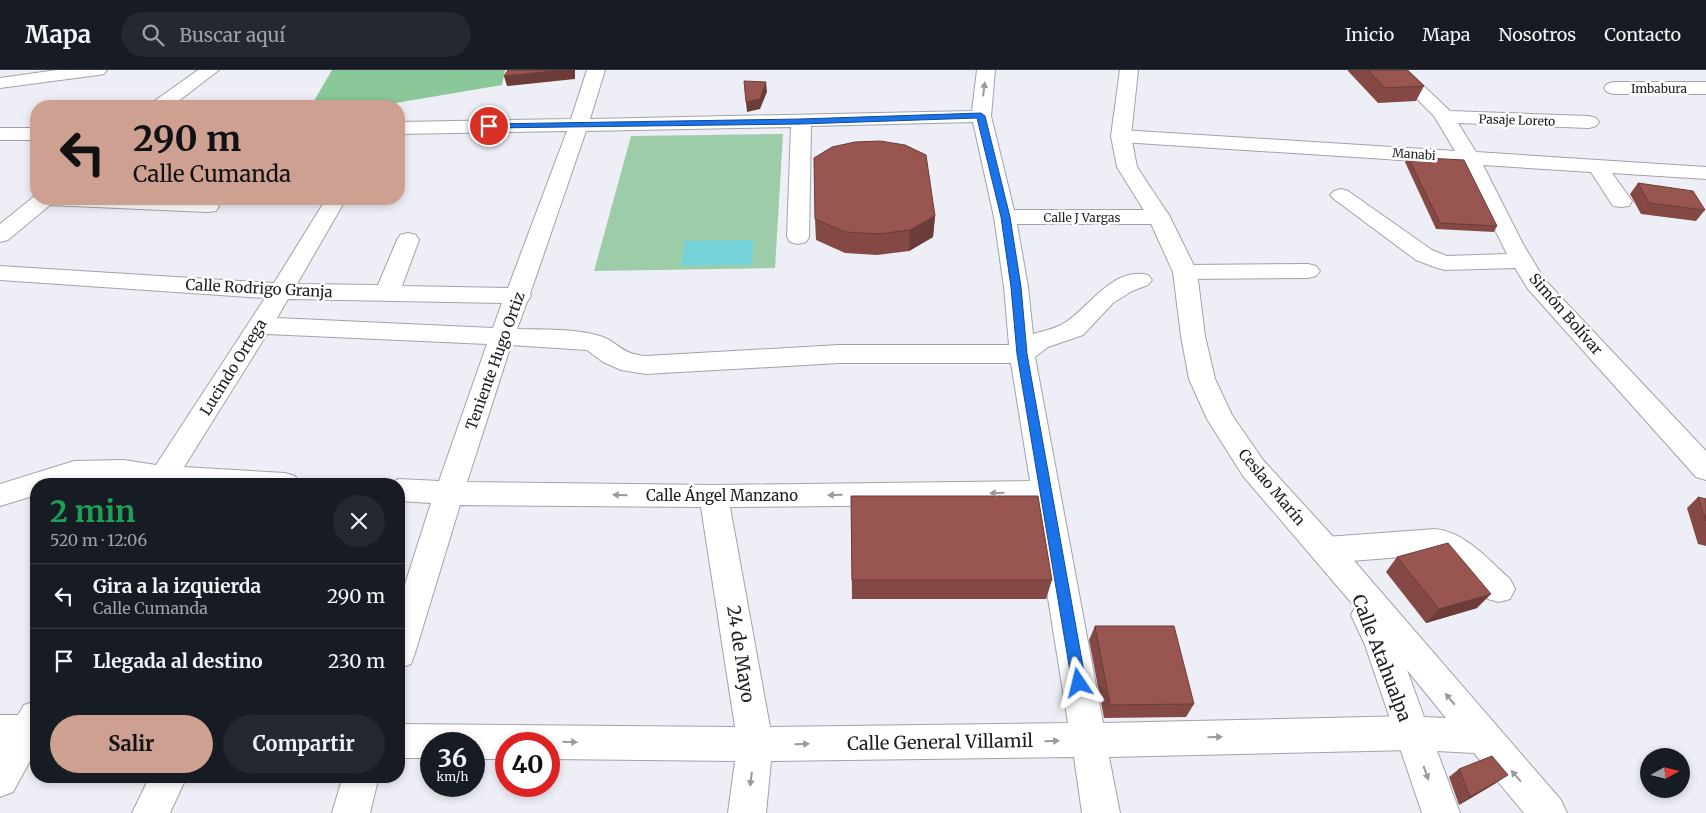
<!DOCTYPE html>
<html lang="es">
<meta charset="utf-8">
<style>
:root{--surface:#171b24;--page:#242831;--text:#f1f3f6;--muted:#9ea1a6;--line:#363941;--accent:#cda091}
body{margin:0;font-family:Merriweather,serif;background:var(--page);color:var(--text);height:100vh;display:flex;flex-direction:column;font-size:19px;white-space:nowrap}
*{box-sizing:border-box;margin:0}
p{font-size:16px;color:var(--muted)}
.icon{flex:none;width:28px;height:28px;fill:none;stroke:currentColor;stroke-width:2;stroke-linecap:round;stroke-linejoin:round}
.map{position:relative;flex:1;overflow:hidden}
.side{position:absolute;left:30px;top:408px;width:375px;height:305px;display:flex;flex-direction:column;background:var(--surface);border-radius:20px;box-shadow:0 2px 8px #0003}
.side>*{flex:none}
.hud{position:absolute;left:30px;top:30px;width:375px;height:105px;border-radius:20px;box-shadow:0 2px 8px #0003;background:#cda091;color:#111;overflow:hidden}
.needle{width:32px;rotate:82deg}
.fabs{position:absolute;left:1640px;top:678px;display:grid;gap:10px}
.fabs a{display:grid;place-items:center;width:50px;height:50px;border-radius:50%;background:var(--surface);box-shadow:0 2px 8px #0003;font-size:25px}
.speed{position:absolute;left:420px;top:662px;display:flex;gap:10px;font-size:25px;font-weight:700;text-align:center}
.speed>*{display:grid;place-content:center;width:65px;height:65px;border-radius:50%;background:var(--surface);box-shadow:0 2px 8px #0003;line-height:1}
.speed small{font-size:12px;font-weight:400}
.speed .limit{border:8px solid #d22;background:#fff;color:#111}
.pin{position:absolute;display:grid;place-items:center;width:42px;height:42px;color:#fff;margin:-21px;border:2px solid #fff;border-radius:50%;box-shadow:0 1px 5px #0007}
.me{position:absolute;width:55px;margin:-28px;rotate:350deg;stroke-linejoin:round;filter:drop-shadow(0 0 4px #0008)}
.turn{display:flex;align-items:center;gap:18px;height:105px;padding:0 20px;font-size:22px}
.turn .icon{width:65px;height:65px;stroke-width:2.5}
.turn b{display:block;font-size:35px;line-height:42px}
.round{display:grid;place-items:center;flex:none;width:52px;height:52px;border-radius:26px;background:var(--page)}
.overview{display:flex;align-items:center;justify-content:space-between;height:85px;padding:0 20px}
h1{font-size:30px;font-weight:700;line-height:38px;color:#1e9e55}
.primary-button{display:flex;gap:10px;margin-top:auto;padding:10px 20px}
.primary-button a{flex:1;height:58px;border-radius:30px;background:var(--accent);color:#111;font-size:20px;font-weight:700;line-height:58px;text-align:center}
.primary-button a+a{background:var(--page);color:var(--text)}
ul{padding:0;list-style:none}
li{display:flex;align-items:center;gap:15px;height:65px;padding:0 20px;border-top:1px solid var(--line)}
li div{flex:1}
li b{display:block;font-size:19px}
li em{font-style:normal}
header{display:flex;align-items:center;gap:30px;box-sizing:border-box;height:70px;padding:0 25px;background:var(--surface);border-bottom:1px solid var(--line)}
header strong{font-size:24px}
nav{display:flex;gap:28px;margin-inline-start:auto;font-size:18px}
.search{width:350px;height:45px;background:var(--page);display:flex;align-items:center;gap:12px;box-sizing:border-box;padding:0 18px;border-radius:28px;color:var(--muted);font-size:19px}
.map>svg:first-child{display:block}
</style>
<header>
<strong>Mapa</strong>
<div class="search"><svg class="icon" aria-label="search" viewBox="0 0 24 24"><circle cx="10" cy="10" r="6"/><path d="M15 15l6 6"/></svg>Buscar aquí</div>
<nav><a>Inicio</a><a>Mapa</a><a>Nosotros</a><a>Contacto</a></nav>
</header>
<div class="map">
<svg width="1706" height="743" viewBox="0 0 1706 743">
<rect width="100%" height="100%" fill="#eeeef6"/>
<path fill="#9dcda8" d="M783,64L775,198L594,201L631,66Z"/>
<path fill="#8ac89a" d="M332,0H505L502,15L378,36H311Z"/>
<path fill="#74d4d9" d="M754,170L752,195L681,196L685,171Z"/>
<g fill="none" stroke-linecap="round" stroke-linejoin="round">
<defs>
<path id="minor" d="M57,0H107L104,4L98,5L0,18V8Z
M198,0H219L172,36H151L153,32Z
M587,0H605L590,49L972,41L977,0H995L991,46L1014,140H1159L1167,142L1170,147L1167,152L1159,154H1017L1028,217L1033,264C1043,261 1058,258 1066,252C1090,236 1114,196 1148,205L1152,210L1148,215L1132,221L1113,233L1083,265L1048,277L1035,287L1103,653L1411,646L1423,651L1429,663L1423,675L1411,680L1109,687L1120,743H1082L1074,687L771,691L766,743H728L735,691L549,689V674H506V689H474V674H431V688H399V654L735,657L701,437L460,435L415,583L411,594L399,598V533L431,433L399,431V414H388L399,409L439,411L487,274L267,264L184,397L285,403L295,406L299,414H135L124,412L36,414V425L0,436V414L74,391L124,390L156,395L265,228L0,210V196L274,213L326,129H346L297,214L378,215L397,170L400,165L408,163L416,165L419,170L402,216L508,218L567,61L399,64V52L571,49ZM973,52L994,147L1004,217L1009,275H839L646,286C620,284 619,272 600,266C574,258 544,260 517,259L527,232L531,226L530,224L586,61L791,57L787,167L790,172L798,174L806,172L809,167L811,56ZM288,229L502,233L493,258L277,248ZM511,275L587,280L603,292L621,300L646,304L839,293H1011L1030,411L714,415L467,412ZM1033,434L1068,653L770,657L730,437Z
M1388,0H1407L1450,41L1589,46L1596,48L1599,52L1596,56L1589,58L1458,53L1476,82L1706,97V109L1612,103L1632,131L1629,136L1621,137L1613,136L1591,102L1483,95L1523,174L1544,209L1706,381V410L1696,407L1528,219L1515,198L1445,200L1437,198L1416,190L1334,129L1330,125L1334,121L1341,119L1348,121L1432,180L1447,186L1507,184L1462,94L1121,72L1114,70L1111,66L1114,62L1121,60L1455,81L1434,46Z
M1613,12H1706V24H1613L1607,22L1604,18L1607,14Z
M0,58H36V70H0Z
M36,125V129L208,130L216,131L219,136L216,141L208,142L50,135L8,170L0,172V154Z
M1308,194L1316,196L1320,201L1316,206L1308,208L1185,209L1177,207L1173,202L1177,197L1185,195Z
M1435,459C1466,462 1488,490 1510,509L1515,519L1510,529L1499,532L1488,529L1439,484L1326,493L1315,489L1311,480L1315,471L1326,467Z
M36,631V680L13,722L0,727V645H18L24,635Z
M150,706H187L170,743H132Z
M343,706H379L370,743H332Z"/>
<path id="major" d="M1120,0H1138L1131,66L1137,97L1170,147L1197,202L1205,266L1215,309L1232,345L1263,390L1337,471L1561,730L1567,743H1524L1474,683L1437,681L1460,743H1422L1365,575L1351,545L1355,537L1243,406L1207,349L1189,309L1181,266L1173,202L1148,147L1117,97L1111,66ZM1407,600L1446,648L1424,647Z"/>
</defs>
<use href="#minor" stroke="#a2a2a9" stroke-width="2"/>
<use href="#major" stroke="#a2a2a9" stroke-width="2"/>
<use href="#minor" fill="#fff" fill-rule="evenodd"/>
<use href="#major" fill="#fff" fill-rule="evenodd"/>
</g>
<path fill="#844945" d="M1348,0H1407L1424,16L1416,31L1378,33L1348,1Z
M1408,87L1497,156L1494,162L1436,159L1405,92Z
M1638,113L1705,140L1696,151L1641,144L1630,124Z
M935,146L933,167L909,181L877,185L845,183L816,170L815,149Z
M851,426L1052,510L1046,529H852Z
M1698,427L1706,429V476L1698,474L1687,438Z
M1397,487L1477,538L1426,553L1386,502Z
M1095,556L1194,634L1186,647L1104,648L1089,570Z
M1459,699L1496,713L1459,735L1449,707Z"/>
<path fill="#6b3c38" d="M560,0H575V9L507,16L504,6Z
M766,12L767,22L760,39L747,42L746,32Z
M935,146L933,167L909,181L910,160Z
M1491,524L1477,538L1426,553L1439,539Z
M1508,705L1496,713L1459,735L1470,727Z"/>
<path fill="#995550" stroke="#6b3c38" d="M508,0H560L504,6Z
M1368,0H1407L1424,16L1385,18Z
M744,11L766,12L760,29L746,32Z
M880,71L905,75L926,85L935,146L910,160L878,164L845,162L815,149L814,88L832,77L855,72Z
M1408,87L1464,90L1497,156L1440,153Z
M1638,113L1693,121L1705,140L1649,133Z
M851,426H1038L1052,510H852Z
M1698,427L1706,429V451Z
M1448,473L1491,524L1439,539L1397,487Z
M1095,556H1174L1194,634L1110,635Z
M1492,686L1508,705L1470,727L1459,699Z"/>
<defs><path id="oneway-solid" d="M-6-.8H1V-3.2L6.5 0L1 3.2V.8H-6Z" transform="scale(1.25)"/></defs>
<g fill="#9a9a9b">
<use href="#oneway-solid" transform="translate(984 19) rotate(-83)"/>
<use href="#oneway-solid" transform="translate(997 423) rotate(179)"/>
<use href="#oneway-solid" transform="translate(620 425) rotate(-179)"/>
<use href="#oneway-solid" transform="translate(835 425) rotate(179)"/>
<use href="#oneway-solid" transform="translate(1450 629) rotate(-130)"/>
<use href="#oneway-solid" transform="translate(1215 667) rotate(-1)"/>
<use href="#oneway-solid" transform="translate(1052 671) rotate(-1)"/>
<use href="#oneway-solid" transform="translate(570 672) rotate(1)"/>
<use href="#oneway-solid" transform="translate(802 674) rotate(-1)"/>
<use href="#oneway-solid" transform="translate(1426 703) rotate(70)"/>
<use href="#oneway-solid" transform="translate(1516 706) rotate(-131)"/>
<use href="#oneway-solid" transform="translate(751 709) rotate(97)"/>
</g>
<path fill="#1a73e8" stroke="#114b97" d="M981,43L985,46L1010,147L1021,217L1027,284L1086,613L1084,617L1079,619L1074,617L1072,613L1017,284L1011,217L1001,147L977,48L801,54L489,58L485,56L489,54L801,49Z"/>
<g text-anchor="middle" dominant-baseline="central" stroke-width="5" stroke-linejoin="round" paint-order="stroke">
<g font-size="12" fill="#1e1e21" stroke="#fff">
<text x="1659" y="18">Imbabura</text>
<text transform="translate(1517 50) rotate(2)">Pasaje Loreto</text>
<text transform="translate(1414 84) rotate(4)">Manabi</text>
<text x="1082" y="147">Calle J Vargas</text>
</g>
<g font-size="15" fill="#1e1e21" stroke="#fff">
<text transform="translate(259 218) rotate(3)">Calle Rodrigo Granja</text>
<text transform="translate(1566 244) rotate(49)">Simón Bolívar</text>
<text transform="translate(495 291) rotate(-70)">Teniente Hugo Ortiz</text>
<text transform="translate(233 297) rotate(-58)">Lucindo Ortega</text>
<text transform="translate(1272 417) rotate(50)">Ceslao Marín</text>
<text x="722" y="425">Calle Ángel Manzano</text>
</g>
<g font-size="18" fill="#1e1e21" stroke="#fff">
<text transform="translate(741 584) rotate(81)">24 de Mayo</text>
<text transform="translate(1382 588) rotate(69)">Calle Atahualpa</text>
<text transform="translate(940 672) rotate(-1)">Calle General Villamil</text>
</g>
</g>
</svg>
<div class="fabs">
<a><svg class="needle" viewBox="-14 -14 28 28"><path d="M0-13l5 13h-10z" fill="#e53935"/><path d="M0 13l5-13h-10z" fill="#9ea1a6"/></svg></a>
</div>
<div class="speed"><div>36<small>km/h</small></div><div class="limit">40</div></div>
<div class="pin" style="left:489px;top:56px;background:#d93025"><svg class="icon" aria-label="arrive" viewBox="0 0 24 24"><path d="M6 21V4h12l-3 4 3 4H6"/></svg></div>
<svg class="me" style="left:1079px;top:613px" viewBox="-20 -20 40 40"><path d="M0-17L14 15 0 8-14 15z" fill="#1a73e8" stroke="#fff" stroke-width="4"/></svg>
<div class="hud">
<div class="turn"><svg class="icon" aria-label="left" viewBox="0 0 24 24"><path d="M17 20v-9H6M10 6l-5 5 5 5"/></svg><div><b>290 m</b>Calle Cumanda</div></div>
</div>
<section class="side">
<div class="overview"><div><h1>2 min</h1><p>520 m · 12:06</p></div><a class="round"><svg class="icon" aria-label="close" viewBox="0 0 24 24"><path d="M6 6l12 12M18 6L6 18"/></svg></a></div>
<ul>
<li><svg class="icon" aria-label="left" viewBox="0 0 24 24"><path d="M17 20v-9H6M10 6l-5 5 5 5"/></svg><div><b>Gira a la izquierda</b><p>Calle Cumanda</p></div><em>290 m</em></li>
<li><svg class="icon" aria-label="arrive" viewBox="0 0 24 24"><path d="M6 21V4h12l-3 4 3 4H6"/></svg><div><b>Llegada al destino</b></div><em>230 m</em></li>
</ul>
<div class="primary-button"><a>Salir</a><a>Compartir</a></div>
</section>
</div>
